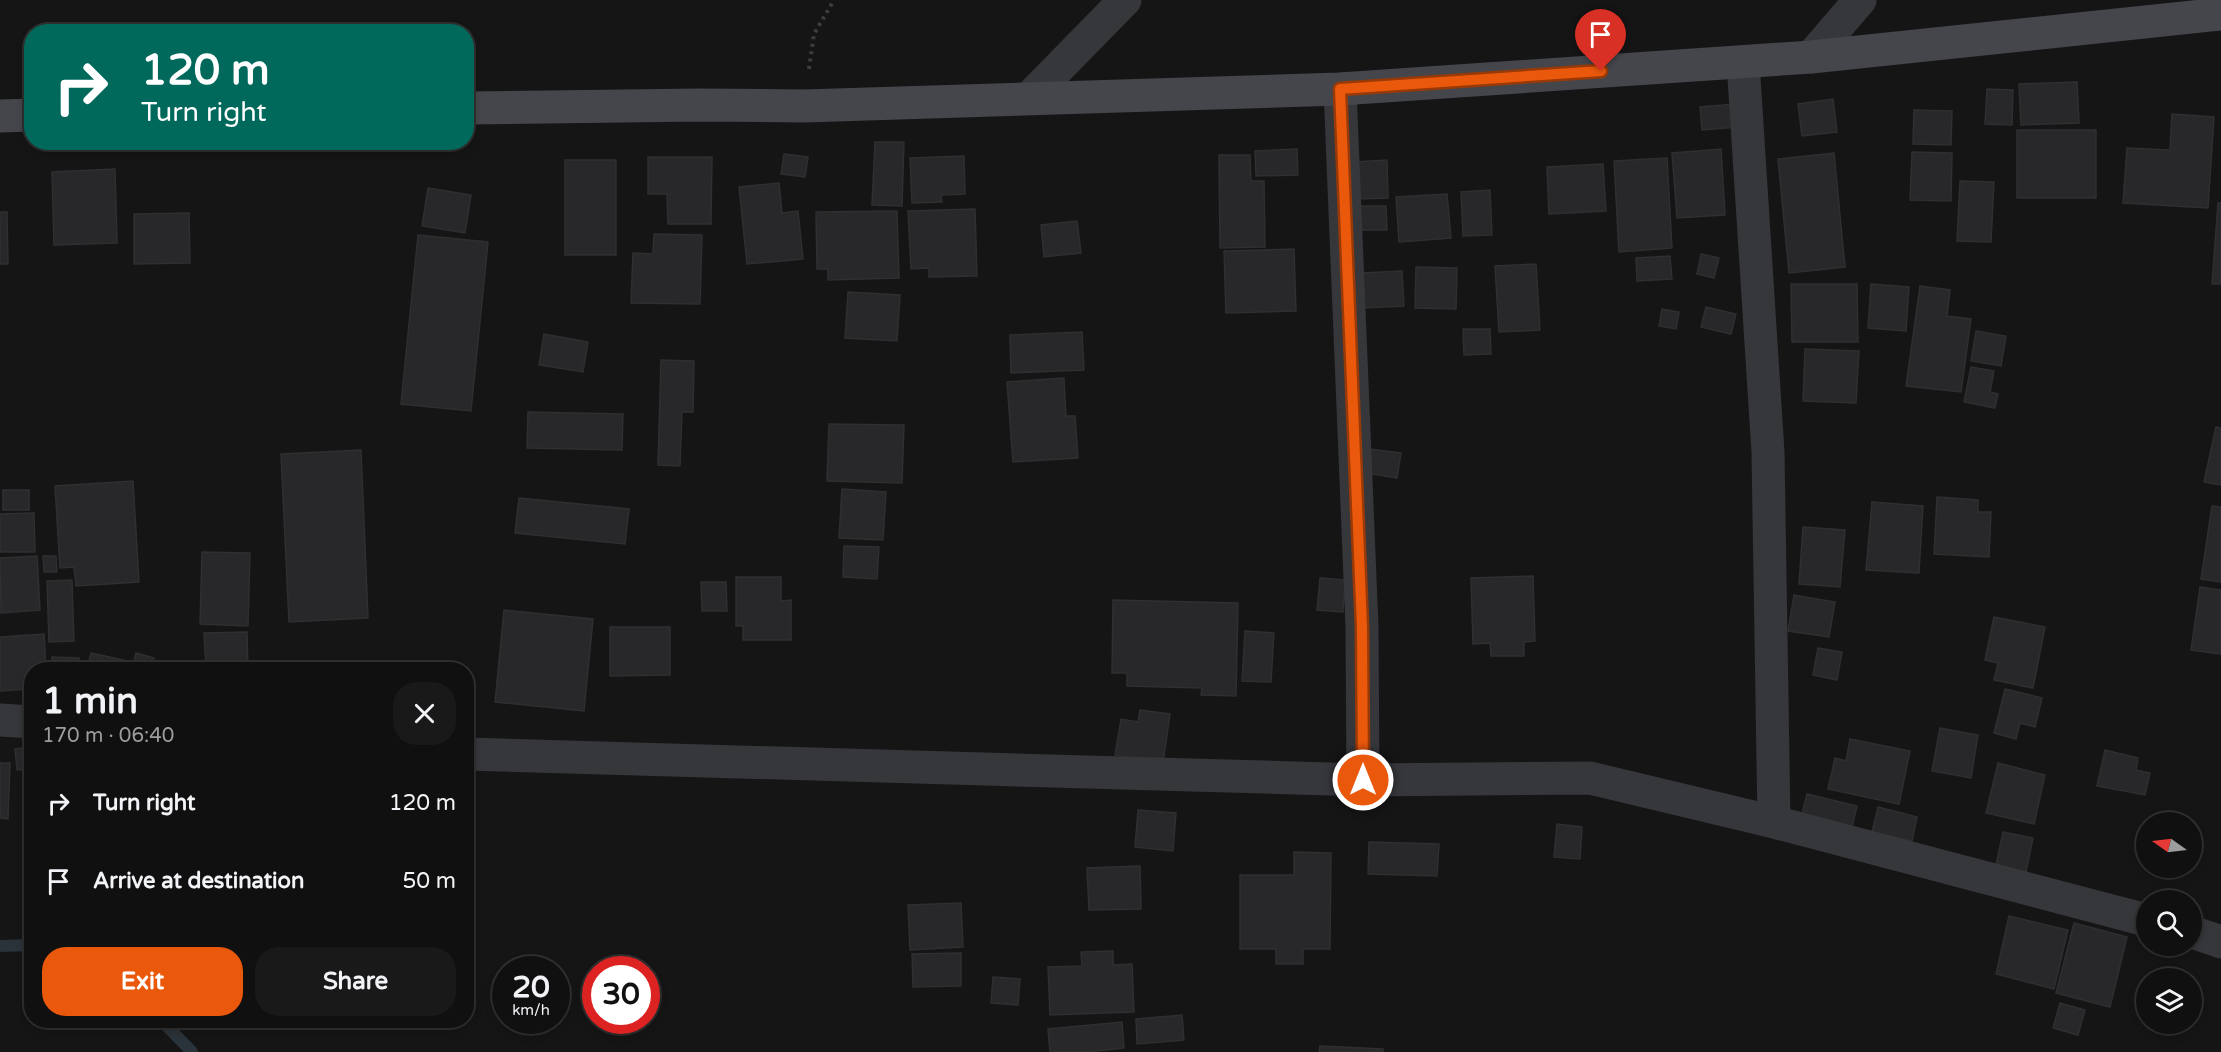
<!DOCTYPE html>
<meta charset="utf-8">
<style>
:root{--surface:#101010;--page:#191919;--text:#f1f3f6;--muted:#9c9d9f;--line:#303030;--accent:#ea580c}
body{margin:0;font-family:"Varela Round",sans-serif;background:var(--page);color:var(--text);height:100vh;display:flex;flex-direction:column;font-size:22px;white-space:nowrap}
*{box-sizing:border-box;margin:0}
p{font-size:20px;color:var(--muted)}
.icon{flex:none;width:33px;height:33px;fill:none;stroke:currentColor;stroke-width:2;stroke-linecap:round;stroke-linejoin:round}
.map{position:relative;flex:1;overflow:hidden}
.sheet{position:absolute;left:24px;top:662px;width:450px;height:366px;display:flex;flex-direction:column;background:var(--surface);border-radius:24px;box-shadow:0 3px 9px #0003,0 0 0 2px var(--line)}
.sheet>*{flex:none}
.top-card{position:absolute;left:24px;top:24px;width:450px;height:126px;border-radius:24px;box-shadow:0 3px 9px #0003,0 0 0 2px var(--line);background:#00695c;color:#fff;overflow:hidden}
.needle{width:39px;rotate:284deg}
.buttons{position:absolute;left:2136px;top:812px;display:grid;gap:12px}
.buttons a{display:grid;place-items:center;width:66px;height:66px;border-radius:50%;background:var(--surface);box-shadow:0 3px 9px #0003,0 0 0 2px var(--line);font-size:30px}
.speed{position:absolute;left:492px;top:956px;display:flex;gap:12px;font-size:30px;font-weight:700;text-align:center}
.speed>*{display:grid;place-content:center;width:78px;height:78px;border-radius:50%;background:var(--surface);box-shadow:0 3px 9px #0003,0 0 0 2px var(--line);line-height:1}
.speed small{font-size:15px;font-weight:400}
.speed .limit{border:9px solid #d22;background:#fff;color:#111}
.pin{position:absolute;display:grid;place-items:center;width:51px;height:51px;color:#fff;margin:-62px -26px;border-radius:50% 50% 50% 0;rotate:-45deg;box-shadow:0 0 6px #0007}
.pin .icon{rotate:45deg}
.me{position:absolute;width:66px;margin:-33px;rotate:0deg;stroke-linejoin:round;filter:drop-shadow(0 0 4px #0008)}
.turn{display:flex;align-items:center;gap:21px;height:126px;padding:0 18px;font-size:27px}
.turn .icon{width:78px;height:78px;stroke-width:2.5}
.turn b{display:block;font-size:42px;line-height:51px}
.round{display:grid;place-items:center;flex:none;width:63px;height:63px;border-radius:24px;background:var(--page)}
.summary{display:flex;align-items:center;justify-content:space-between;height:102px;padding:0 18px}
h1{font-size:36px;font-weight:700;line-height:45px}
.primary-button{display:flex;gap:12px;margin-top:auto;padding:12px 18px}
.primary-button a{flex:1;height:69px;border-radius:24px;background:var(--accent);color:#fff;font-size:24px;font-weight:700;line-height:69px;text-align:center}
.primary-button a+a{background:var(--page);color:var(--text)}
ul{padding:0;list-style:none}
li{display:flex;align-items:center;gap:18px;height:78px;padding:0 18px}
li div{flex:1}
li b{display:block;font-size:22px}
li em{font-style:normal}
.map>svg:first-child{display:block}
</style>
<div class="map">
<svg width="2221" height="1052" viewBox="0 0 2221 1052">
<rect width="100%" height="100%" fill="#151516"/>
<g fill="none" stroke-linecap="round" stroke-linejoin="round">
<path stroke="#2b333a" stroke-width="12" d="M0,946L32,945
M161,1020L192,1052"/>
</g>
<path fill="#28282a" stroke="#2f2f32" stroke-width="1.5" d="M2077,82L2079,123L2021,125L2019,84Z
M1987,89L2013,90L2012,125L1985,124Z
M1833,99L1837,132L1802,136L1798,104Z
M1736,104L1738,127L1702,130L1700,107Z
M1914,110L1952,111L1951,145L1913,144Z
M2172,114L2214,117L2208,208L2123,203L2127,148L2170,150Z
M2017,130H2096V198H2017Z
M875,142H904L902,206L872,205Z
M1297,149L1298,175L1256,176L1255,151Z
M1721,149L1725,215L1677,218L1672,153Z
M1912,152L1952,153L1951,201L1910,200Z
M1834,153L1845,267L1789,273L1778,159Z
M784,154L808,157L805,177L781,174Z
M1219,155H1250L1251,181H1264L1265,247L1220,248Z
M964,156L965,194L941,195L942,202L912,203L910,158Z
M648,157H712L711,224H668L667,194H648Z
M1667,158L1672,248L1619,252L1614,161Z
M565,160H616V255H565Z
M1387,160L1388,198L1357,199L1355,162Z
M1603,164L1606,211L1549,214L1547,167Z
M115,169L117,243L54,245L52,172Z
M1960,181L1994,182L1991,242L1957,241Z
M779,183L782,213L798,211L803,259L747,264L739,187Z
M428,188L471,195L465,233L422,226Z
M1490,190L1492,235L1463,236L1461,192Z
M1447,194L1451,238L1399,242L1396,197Z
M2218,203H2221V284H2212Z
M1357,206H1386L1387,230H1358Z
M975,209L977,276L929,277V268L911,269L908,211Z
M897,211L899,278L828,280V269H817L816,212Z
M0,212H7L8,264H0Z
M189,213L190,263L134,264V214Z
M1077,221L1081,253L1044,257L1041,225Z
M654,234L702,235L700,304L631,303L633,253L653,254Z
M418,235L488,242L471,411L401,404Z
M1294,249L1296,311L1226,313L1224,251Z
M1701,254L1719,258L1714,278L1697,274Z
M1670,256L1672,279L1637,281L1636,258Z
M1536,264L1540,330L1499,332L1495,266Z
M1416,267L1457,268L1456,309L1415,308Z
M1402,271L1404,306L1364,308L1362,273Z
M1791,284H1857L1858,342H1792Z
M1871,284L1909,287L1906,331L1868,328Z
M1920,286L1950,290L1947,316L1971,319L1961,392L1906,386Z
M848,292L900,295L897,341L845,338Z
M1706,307L1736,314L1731,334L1701,327Z
M1662,309L1679,312L1676,329L1659,326Z
M1463,329H1490L1491,354L1464,355Z
M1976,331L2006,336L2001,366L1971,361Z
M1082,332L1084,370L1011,373L1010,335Z
M544,334L588,342L583,372L539,365Z
M1805,349L1859,351L1856,403L1803,401Z
M661,360L694,361L693,412H682L680,466L658,465Z
M1971,367L1994,371L1990,392L1998,394L1995,408L1964,402Z
M1064,378L1066,416H1075L1078,458L1013,462L1007,382Z
M528,412L623,414L622,450L527,448Z
M829,424L904,425L902,483L827,481Z
M2216,427L2221,428V485L2204,482Z
M1369,449L1401,453L1397,478L1366,473Z
M361,450L368,618L289,622L281,454Z
M133,481L139,582L76,586L74,567L60,568L55,486Z
M842,489L886,492L883,540L839,538Z
M3,490H29V510H3Z
M1937,497L1978,500V512H1991L1989,557L1934,554Z
M519,498L629,509L625,544L515,533Z
M1872,502L1923,506L1919,573L1866,570Z
M2212,506L2221,507V582L2201,579Z
M34,513L35,552H0V514Z
M1803,527L1845,530L1840,587L1799,584Z
M844,546L879,547L877,579L843,577Z
M202,552L250,553L248,626L200,624Z
M37,556L40,610L1,613L0,558Z
M43,556H56L57,572H44Z
M1533,576L1535,641L1524,642V656H1491L1490,643L1473,644L1471,578Z
M736,577H781V601L791,600V640H743V626H736Z
M1320,578L1345,580L1343,612L1317,610Z
M72,580L74,641L49,642L47,581Z
M701,582H726L727,611H702Z
M2200,587L2221,590V654L2191,650Z
M1794,595L1835,602L1829,637L1788,631Z
M1113,600L1238,603L1236,696L1201,695L1202,688L1127,686V673H1112Z
M504,610L593,619L584,711L495,702Z
M1994,617L2045,627L2033,688L1994,680L1998,663L1985,660Z
M610,627H670V675L610,676Z
M1245,631L1274,633L1271,682L1242,681Z
M247,632L248,669H206L204,633Z
M44,634L46,669H32V702L29,703L28,689L0,691V637Z
M1818,648L1842,652L1837,680L1813,675Z
M91,653L124,660L122,669H87Z
M136,653L154,658L151,669H132Z
M52,657L79,658V669H51Z
M2005,689L2042,698L2035,727L2020,723L2016,739L1994,733Z
M1140,710L1170,714L1163,763L1115,755L1121,719L1138,722Z
M1940,728L1978,735L1971,778L1932,771Z
M1850,739L1910,751L1899,804L1828,789L1835,758L1846,761Z
M32,747V800L28,769L17,770L15,749Z
M2105,750L2138,758L2136,770L2150,773L2145,795L2097,786Z
M0,763H10L8,819L0,818Z
M1998,763L2045,775L2034,824L1986,813Z
M1807,794L1857,806L1851,831L1801,819Z
M1878,807L1917,817L1912,841L1872,832Z
M1138,810L1176,813L1173,851L1135,847Z
M1557,824L1582,827L1580,859L1554,857Z
M2003,832L2033,838L2026,872L1996,865Z
M1369,842L1439,844L1437,876L1368,874Z
M1294,852L1331,853L1330,949H1303V964H1276V949H1240V875H1294Z
M1140,866L1141,909L1089,910L1087,868Z
M961,903L963,947L910,950L908,905Z
M2009,916L2068,930L2054,989L1996,974Z
M2074,923L2127,937L2110,1007L2056,993Z
M1113,951V965L1132,964L1134,1012L1050,1015L1048,967L1082,966L1081,952Z
M961,953V986L913,987L912,954Z
M993,977L1020,979L1018,1005L991,1003Z
M2060,1003L2085,1010L2078,1035L2053,1028Z
M1182,1015L1184,1040L1137,1044L1136,1019Z
M1122,1022L1124,1048L1086,1052H1050L1048,1029Z
M1320,1046L1383,1049V1052H1319Z"/>
<g fill="none" stroke-linecap="round" stroke-linejoin="round">
<path stroke="#3c3e42" stroke-width="4" stroke-dasharray="3 4.5" stroke-linecap="butt" d="M809,69L814,34L834,0"/>
<path stroke="#36373b" stroke-width="33" d="M1811,57L1860,0
M1743,62L1768,452L1774,822
M1340,89L1362,627L1363,780
M1029,98L1125,0
M0,720L32,722
M466,754L1363,780L1590,778L1774,822L2146,920
M2192,932L2221,942"/>
<path stroke="#44464b" stroke-width="33" d="M466,108L699,105L804,106L1340,89L1811,57L2221,14
M0,116L32,115"/>
</g>
<g fill="none" stroke-linecap="round" stroke-linejoin="round">
<defs>
<path id="route" d="M1363,780L1362,627L1340,89L1601,71"/>
</defs>
<use href="#route" stroke="#983908" stroke-width="15"/>
<use href="#route" stroke="#ea580c" stroke-width="10"/>
</g>
</svg>
<div class="buttons">
<a><svg class="needle" viewBox="-14 -14 28 28"><path d="M0-13l5 13h-10z" fill="#e53935"/><path d="M0 13l5-13h-10z" fill="#9c9d9f"/></svg></a>
<a><svg class="icon" aria-label="search" viewBox="0 0 24 24"><circle cx="10" cy="10" r="6"/><path d="M15 15l6 6"/></svg></a>
<a><svg class="icon" aria-label="layers" viewBox="0 0 24 24"><path d="M12 4l9 5-9 5-9-5zM3 14l9 5 9-5"/></svg></a>
</div>
<div class="speed"><div>20<small>km/h</small></div><div class="limit">30</div></div>
<div class="pin" style="left:1601px;top:71px;background:#d93025"><svg class="icon" aria-label="arrive" viewBox="0 0 24 24"><path d="M6 21V4h12l-3 4 3 4H6"/></svg></div>
<svg class="me" style="left:1363px;top:780px" viewBox="-20 -20 40 40"><circle r="17" fill="#ea580c" stroke="#fff" stroke-width="3"/><path d="M0-11L8 9 0 5-8 9z" fill="#fff"/></svg>
<div class="top-card">
<div class="turn"><svg class="icon" aria-label="right" viewBox="0 0 24 24"><path d="M7 20v-9h11M14 6l5 5-5 5"/></svg><div><b>120 m</b>Turn right</div></div>
</div>
<section class="sheet">
<div class="summary"><div><h1>1 min</h1><p>170 m · 06:40</p></div><a class="round"><svg class="icon" aria-label="close" viewBox="0 0 24 24"><path d="M6 6l12 12M18 6L6 18"/></svg></a></div>
<ul>
<li><svg class="icon" aria-label="right" viewBox="0 0 24 24"><path d="M7 20v-9h11M14 6l5 5-5 5"/></svg><div><b>Turn right</b></div><em>120 m</em></li>
<li><svg class="icon" aria-label="arrive" viewBox="0 0 24 24"><path d="M6 21V4h12l-3 4 3 4H6"/></svg><div><b>Arrive at destination</b></div><em>50 m</em></li>
</ul>
<div class="primary-button"><a>Exit</a><a>Share</a></div>
</section>
</div>
